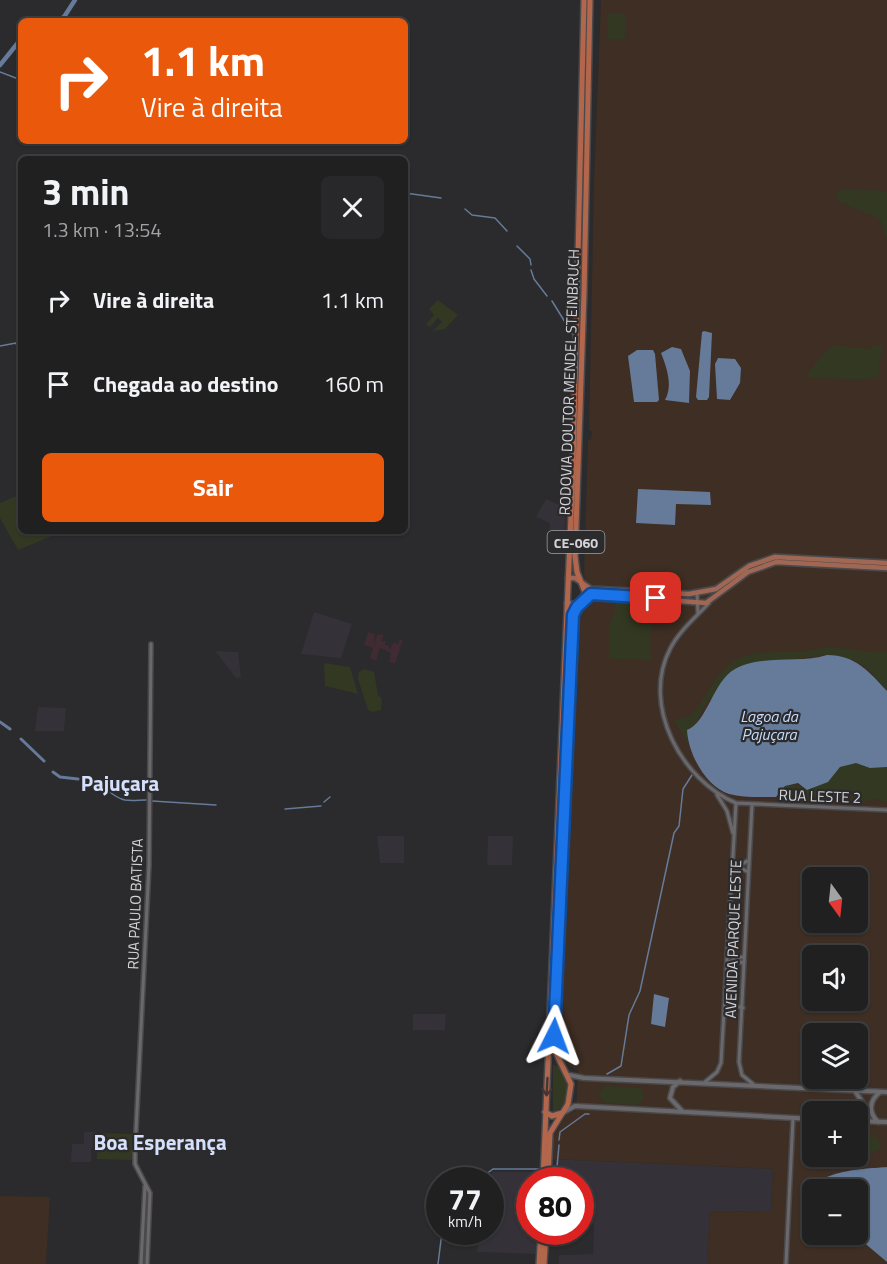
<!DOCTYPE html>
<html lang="pt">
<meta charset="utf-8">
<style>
:root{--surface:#202021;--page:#28282a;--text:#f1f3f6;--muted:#a2a3a5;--line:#3d3e3f;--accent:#ea580c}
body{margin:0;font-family:"Titillium Web",sans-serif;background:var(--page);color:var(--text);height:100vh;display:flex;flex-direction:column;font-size:22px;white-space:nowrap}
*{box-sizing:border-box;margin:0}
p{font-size:20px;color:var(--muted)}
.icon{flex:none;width:33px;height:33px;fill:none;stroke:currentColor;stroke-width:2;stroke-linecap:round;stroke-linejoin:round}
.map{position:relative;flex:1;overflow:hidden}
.drawer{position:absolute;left:18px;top:156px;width:390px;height:378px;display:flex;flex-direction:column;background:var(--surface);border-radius:9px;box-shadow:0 2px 4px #0004,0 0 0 2px var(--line)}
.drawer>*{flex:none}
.top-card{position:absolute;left:18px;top:18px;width:390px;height:126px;border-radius:9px;box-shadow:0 2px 4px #0004,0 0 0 2px var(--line);background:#ea580c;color:#fff;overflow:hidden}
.needle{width:39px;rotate:165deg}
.tools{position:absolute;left:802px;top:867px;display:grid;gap:12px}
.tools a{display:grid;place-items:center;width:66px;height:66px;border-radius:9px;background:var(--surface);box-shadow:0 2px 4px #0004,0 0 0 2px var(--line);font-size:30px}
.speed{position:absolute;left:426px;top:1167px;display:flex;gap:12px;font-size:30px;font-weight:700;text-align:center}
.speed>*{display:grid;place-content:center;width:78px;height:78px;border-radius:50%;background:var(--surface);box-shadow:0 2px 4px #0004,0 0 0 2px var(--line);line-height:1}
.speed small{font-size:15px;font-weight:400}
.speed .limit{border:9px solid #d22;background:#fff;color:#111}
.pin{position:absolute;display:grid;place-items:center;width:51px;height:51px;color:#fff;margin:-26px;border-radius:12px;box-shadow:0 3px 9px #0006}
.me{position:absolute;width:66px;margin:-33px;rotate:3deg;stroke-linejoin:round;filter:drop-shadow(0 0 4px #0008)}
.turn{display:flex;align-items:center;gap:21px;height:126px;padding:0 24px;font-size:27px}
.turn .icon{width:78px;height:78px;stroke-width:2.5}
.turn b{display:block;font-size:42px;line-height:51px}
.round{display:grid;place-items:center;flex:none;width:63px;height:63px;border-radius:9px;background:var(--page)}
.overview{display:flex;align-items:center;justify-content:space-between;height:102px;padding:0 24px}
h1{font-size:36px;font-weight:700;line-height:45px}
.action{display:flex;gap:12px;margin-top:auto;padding:12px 24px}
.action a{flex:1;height:69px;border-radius:9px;background:var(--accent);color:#fff;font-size:24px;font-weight:700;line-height:69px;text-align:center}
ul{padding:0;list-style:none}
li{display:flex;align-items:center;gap:18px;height:84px;padding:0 24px}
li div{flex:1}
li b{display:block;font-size:22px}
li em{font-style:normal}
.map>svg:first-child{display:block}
</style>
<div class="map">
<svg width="887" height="1264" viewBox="0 0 887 1264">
<rect width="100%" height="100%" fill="#2b2a2c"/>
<path fill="#343139" d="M546,499L566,508L564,541L549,535L550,523L536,517Z
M314,612L352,624L341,658L301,654Z
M215,651L238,652L241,677L236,678Z
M38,707L66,708L64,731H35Z
M404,836V863H380L377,836Z
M488,836H513L512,865H487Z
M413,1014H446L445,1030H413Z
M84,1132H96L95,1148L91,1149V1162H71L72,1144H84Z
M552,1159L773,1169L771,1212L710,1211L707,1264H559V1255L593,1254L594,1226L589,1218L581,1216L580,1180H556V1161Z
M493,1172H539V1180H530V1232H537L536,1254L477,1252L479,1232H490V1180H483Z"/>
<path fill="#3e2e23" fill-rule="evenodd" d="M601,0H887V1264H707L710,1211L771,1212L773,1169L552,1159L553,1137L567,1114L576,1111L578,1071L564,1062L562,1057L563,981L578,614L587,601L589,585L585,581L584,573L588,440L591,439L592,432L589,430L594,183ZM813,878H858V922H813ZM813,956H858V1000H813ZM813,1034H858V1078H813ZM813,1112H858V1156H813ZM813,1190H858V1234H813Z
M0,1196L50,1197L46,1264H0Z"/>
<path fill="#3f2b31" d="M368,632L375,634L374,646L377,635L384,634L382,641H386L385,645H388L390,649L394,642L398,644L400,639L403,640L395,664L389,662L391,653L380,648L376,661L370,658L373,648L364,645Z"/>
<path fill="#333822" d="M608,13H626L625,39H608Z
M841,189L875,190L887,193V239L880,219L838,201L835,193Z
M438,300L458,315L445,329L433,331L442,322L438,318L430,327L426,324L434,315L429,309Z
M832,345L869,349L874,345L882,346L878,377L859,380L807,377L809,371Z
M21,494V531H64L18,550L0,518V503Z
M616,599L643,601L644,614L652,626L649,647L652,660L609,659V625L615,610Z
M825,647C844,647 870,654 887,652V691L866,667L854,660L827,655L751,664L707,702L694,727L687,730L689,747L674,720L691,716C704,702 710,684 723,670C751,641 791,659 825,647Z
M324,663L350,667L358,694L325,686Z
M364,669L374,672L378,695L382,699L381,710L372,712L368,710L358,679L359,672Z
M856,762L870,768L887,767V802L875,799L859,802L849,794C826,797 801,804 778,795L785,786L828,782L840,767Z
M553,1065C570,1069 571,1090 565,1104L553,1114Z
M604,1086L641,1088L644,1096L639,1105L605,1103L598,1095Z
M97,1133L133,1134L132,1160L97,1159Z
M874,1133L882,1148L860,1158L858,1141Z"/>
<path fill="#657b99" d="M704,331L712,333L709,397L707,400H698L696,397L702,332Z
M672,347L681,349L690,371L689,403L665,400C673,386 667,368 661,353Z
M637,350H653L655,354L659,400L657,402H634L628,356Z
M718,358L735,359L741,368L740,383L730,400L717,399L715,364Z
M638,489L710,492L711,505L676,504L675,525L636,523Z
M827,655C856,655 869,672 887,691V767L870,768L856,763L840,767L828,782L807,790L798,783L785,786L776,797C761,797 743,798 729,794C705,786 688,753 687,730C707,723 713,681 735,669C762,654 799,664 827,655Z
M654,994L669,998L665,1027L651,1024Z
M887,1167V1262L855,1235L858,1234V1190H813V1206C799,1170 864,1169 887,1167Z"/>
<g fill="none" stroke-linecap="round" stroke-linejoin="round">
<path stroke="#657b99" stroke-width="1.5" d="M0,72L21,80
M405,193L441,198
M465,209L472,215L495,218L507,231
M517,246L530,259L531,265
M531,270L534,279L547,296
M552,301L573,335V349
M0,346L16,343L21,360
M86,780C103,780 109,797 125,800C132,801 139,800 146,800
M152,801L216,805
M324,802L330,797
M285,809L321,806
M607,1074L621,1066L629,1015L640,991L674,833L679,826L683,789L692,775
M559,1140L560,1132L585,1114H589
M552,1168L557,1167L559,1145
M478,1180L493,1169H540
M438,1264L442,1232"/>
<path stroke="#657b99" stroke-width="3" d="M0,722L10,729
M21,739L44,761
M53,772L60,777L78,779"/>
<path stroke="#657b99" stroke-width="4.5" d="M55,21L64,17L75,0
M0,65L21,39"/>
<defs>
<path id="tertiary" d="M697,593L698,614
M709,603C696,617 679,631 670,649C641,705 681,780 736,803L887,810
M717,795L727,811L733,833
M752,805L739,1062L742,1075L753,1084
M733,861L741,865L747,861
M732,872L739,867L748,872
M727,954L734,958L742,957
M728,962L735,960L743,963
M726,1003L743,1008
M705,1082L717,1072L721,1063L736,803
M141,1264L145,1186
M147,1264L150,1193L135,1164V1151L149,865L151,644
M786,1264L793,1118"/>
<path id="secondary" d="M569,1075L584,1078L887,1092
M680,1081L673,1087L670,1098L683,1112
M855,1091L864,1105L858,1118
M564,1112L575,1106L813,1119
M858,1121L887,1122
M878,1122C868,1112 869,1101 880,1092"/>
<path id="primary" d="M568,578H575L591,589L689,594L716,589L749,566L775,557L887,563
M567,603L576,605L591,594L706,603L748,572L776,562L887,568"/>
<path id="trunk" d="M545,1112L552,1116L562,1113
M543,1180L573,468L584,0
M548,1180L550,1133L568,1104L571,1084L556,1053L554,1036L572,622L585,592L577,572L575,556L584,293L590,0
M539,1264L541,1232
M544,1264L546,1232"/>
</defs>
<use href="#tertiary" stroke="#49484a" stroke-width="6"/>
<use href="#secondary" stroke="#49484a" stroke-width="7"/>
<use href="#primary" stroke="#49484a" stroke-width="8"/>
<use href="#trunk" stroke="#49484a" stroke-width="8"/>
<use href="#tertiary" stroke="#6a686b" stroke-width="3"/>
<use href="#secondary" stroke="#6a686b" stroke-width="4"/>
<use href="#primary" stroke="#a06754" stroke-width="4.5"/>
<use href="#trunk" stroke="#b2664c" stroke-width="5"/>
</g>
<defs><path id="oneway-shaft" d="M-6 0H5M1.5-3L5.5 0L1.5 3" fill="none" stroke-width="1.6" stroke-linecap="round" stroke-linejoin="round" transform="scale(1.5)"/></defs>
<use stroke="#463632" href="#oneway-shaft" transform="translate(547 1087) rotate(93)"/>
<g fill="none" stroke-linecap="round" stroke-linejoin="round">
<defs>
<path id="route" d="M554,1036L573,615L577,607L591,594L656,598"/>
</defs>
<use href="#route" stroke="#114b97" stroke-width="15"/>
<use href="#route" stroke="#1a73e8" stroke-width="10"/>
</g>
<g text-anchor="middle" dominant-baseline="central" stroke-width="4.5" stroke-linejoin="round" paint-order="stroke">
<rect fill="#2b2a2c" stroke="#a1a0a2" stroke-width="1.5" x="547.5" y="531" width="57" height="22" rx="4.5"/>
<g font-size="14" font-weight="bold" fill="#d4d3d5">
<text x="576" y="542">CE-060</text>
</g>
<g font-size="15" fill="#d4d3d5" stroke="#2b2a2c">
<text transform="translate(569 382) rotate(-88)">RODOVIA DOUTOR MENDEL STEINBRUCH</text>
<text transform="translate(820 796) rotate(2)">RUA LESTE 2</text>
<text transform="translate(135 904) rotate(-88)">RUA PAULO BATISTA</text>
<text transform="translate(733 939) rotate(-88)">AVENIDA PARQUE LESTE</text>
</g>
<g font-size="16" font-style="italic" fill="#c6ddfd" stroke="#2b2a2c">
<text x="769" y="716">Lagoa da<tspan x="769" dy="18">Pajuçara</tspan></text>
</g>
<g font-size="21" font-weight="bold" fill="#d5e0fc" stroke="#2b2a2c">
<text x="120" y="783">Pajuçara</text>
<text x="160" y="1142">Boa Esperança</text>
</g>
</g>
</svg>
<div class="tools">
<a><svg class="needle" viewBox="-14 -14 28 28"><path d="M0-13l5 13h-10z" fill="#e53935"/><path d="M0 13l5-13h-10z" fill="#a2a3a5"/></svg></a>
<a><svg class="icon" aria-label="sound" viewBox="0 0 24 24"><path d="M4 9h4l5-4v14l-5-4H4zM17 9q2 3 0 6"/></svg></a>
<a><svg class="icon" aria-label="layers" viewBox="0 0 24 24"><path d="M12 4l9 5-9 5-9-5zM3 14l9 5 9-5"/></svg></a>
<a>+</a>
<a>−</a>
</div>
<div class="speed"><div>77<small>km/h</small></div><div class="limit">80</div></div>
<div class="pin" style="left:656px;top:598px;background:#d93025"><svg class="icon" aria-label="arrive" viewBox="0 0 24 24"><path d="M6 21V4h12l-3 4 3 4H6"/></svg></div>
<svg class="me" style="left:554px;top:1036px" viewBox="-20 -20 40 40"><path d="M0-17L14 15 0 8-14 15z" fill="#1a73e8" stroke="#fff" stroke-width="4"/></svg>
<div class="top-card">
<div class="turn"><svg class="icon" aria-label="right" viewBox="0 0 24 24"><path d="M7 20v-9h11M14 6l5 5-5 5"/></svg><div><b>1.1 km</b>Vire à direita</div></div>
</div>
<section class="drawer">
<div class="overview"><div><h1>3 min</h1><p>1.3 km · 13:54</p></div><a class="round"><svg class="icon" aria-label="close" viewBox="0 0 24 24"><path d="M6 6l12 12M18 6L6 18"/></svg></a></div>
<ul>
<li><svg class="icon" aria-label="right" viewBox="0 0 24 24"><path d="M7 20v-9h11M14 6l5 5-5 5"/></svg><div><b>Vire à direita</b></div><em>1.1 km</em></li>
<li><svg class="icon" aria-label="arrive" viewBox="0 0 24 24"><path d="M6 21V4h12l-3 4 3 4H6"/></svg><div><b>Chegada ao destino</b></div><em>160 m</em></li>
</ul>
<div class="action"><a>Sair</a></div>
</section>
</div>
